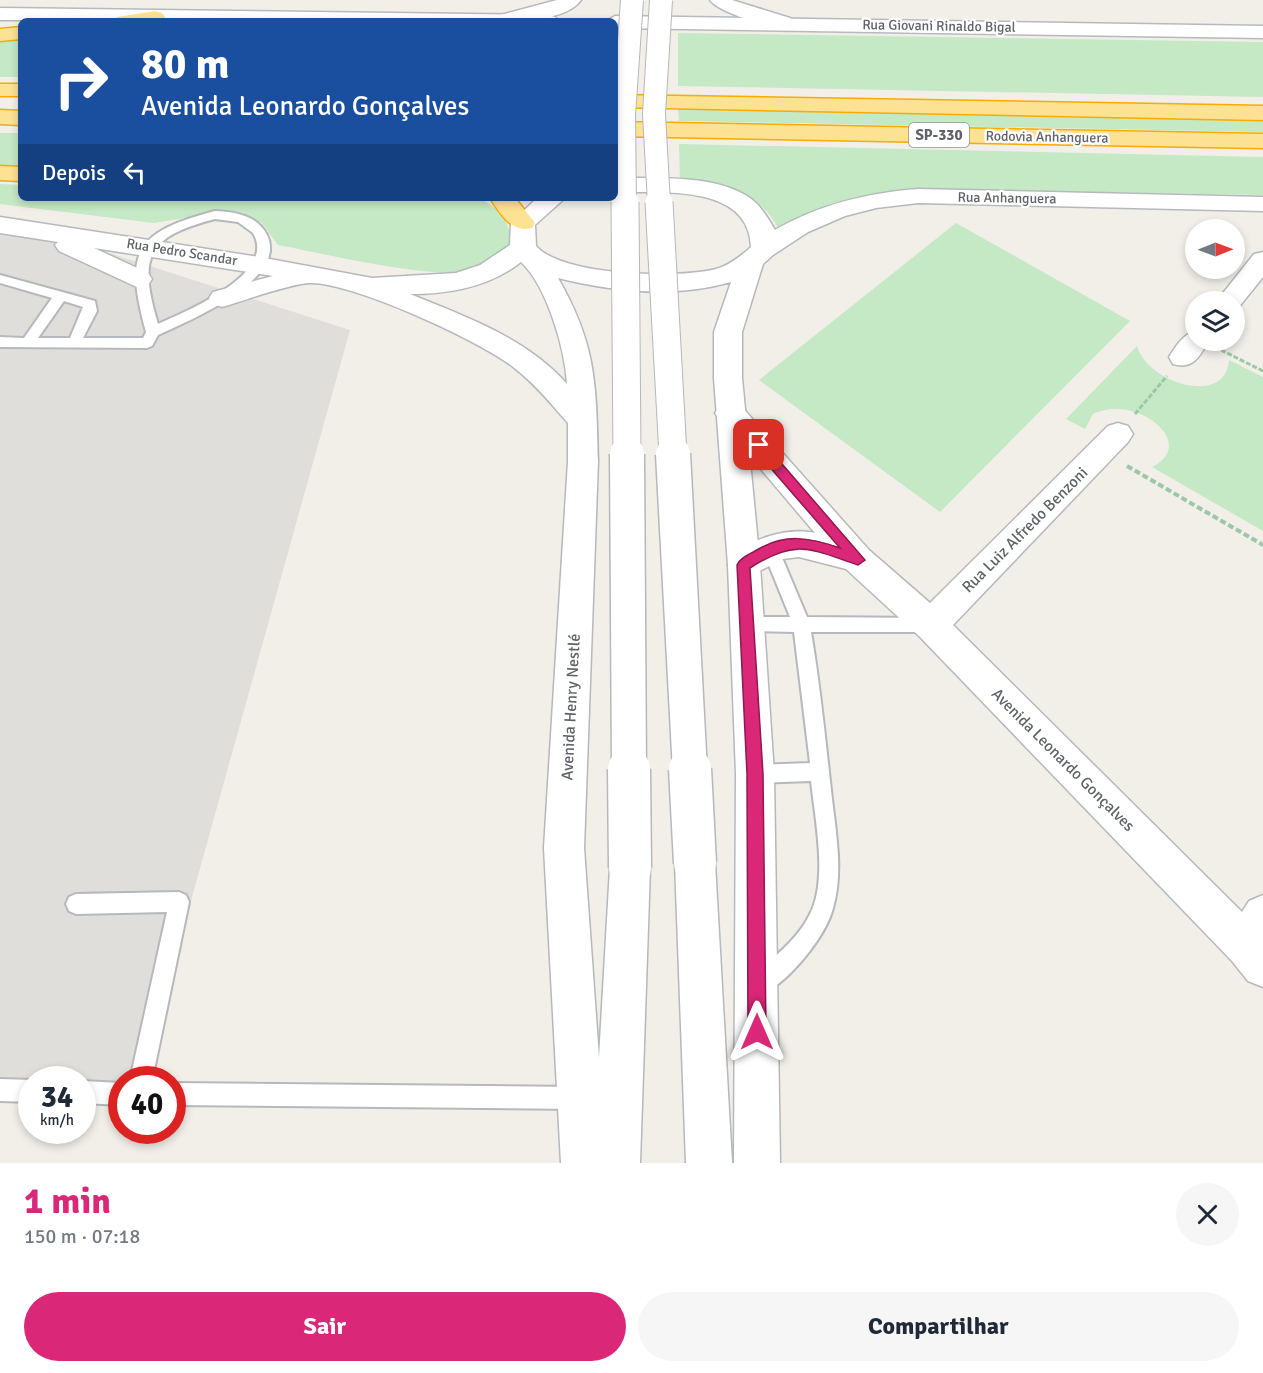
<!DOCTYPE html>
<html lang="pt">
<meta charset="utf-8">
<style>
:root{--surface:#fff;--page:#f6f6f7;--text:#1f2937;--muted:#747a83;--accent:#db2777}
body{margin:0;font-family:Signika,sans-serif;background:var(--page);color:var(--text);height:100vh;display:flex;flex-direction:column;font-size:22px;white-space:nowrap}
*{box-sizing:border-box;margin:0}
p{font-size:20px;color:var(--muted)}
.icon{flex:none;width:33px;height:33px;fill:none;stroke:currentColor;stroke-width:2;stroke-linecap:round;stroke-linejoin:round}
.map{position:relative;height:1163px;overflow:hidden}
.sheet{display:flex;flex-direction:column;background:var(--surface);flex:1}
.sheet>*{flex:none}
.banner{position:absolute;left:18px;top:18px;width:600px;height:183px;border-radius:9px;box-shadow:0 3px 9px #0003;background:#1a4fa0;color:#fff;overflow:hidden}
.needle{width:39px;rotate:89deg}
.fabs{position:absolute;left:1185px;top:219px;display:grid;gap:12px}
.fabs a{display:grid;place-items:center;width:60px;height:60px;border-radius:50%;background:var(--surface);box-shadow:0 3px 9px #0003;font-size:30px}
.speed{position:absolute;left:18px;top:1066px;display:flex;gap:12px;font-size:30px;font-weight:700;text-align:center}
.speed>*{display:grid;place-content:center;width:78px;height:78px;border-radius:50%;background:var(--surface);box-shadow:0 3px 9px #0003;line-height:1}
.speed small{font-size:15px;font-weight:400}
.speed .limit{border:9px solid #d22;background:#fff;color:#111}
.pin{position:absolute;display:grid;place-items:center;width:51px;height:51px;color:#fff;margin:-26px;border-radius:12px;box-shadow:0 3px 9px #0006}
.me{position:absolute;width:66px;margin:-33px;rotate:0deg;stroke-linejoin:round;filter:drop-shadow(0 0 4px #0008)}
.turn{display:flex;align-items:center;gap:21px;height:126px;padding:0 24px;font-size:27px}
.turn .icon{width:78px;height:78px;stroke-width:2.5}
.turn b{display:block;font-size:42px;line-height:51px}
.then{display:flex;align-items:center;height:57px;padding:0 24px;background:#0003;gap:12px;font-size:22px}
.round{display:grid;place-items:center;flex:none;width:63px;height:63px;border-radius:32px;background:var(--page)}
.overview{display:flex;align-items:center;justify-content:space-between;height:102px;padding:0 24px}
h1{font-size:36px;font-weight:700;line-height:45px;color:var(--accent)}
.button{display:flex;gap:12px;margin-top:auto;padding:12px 24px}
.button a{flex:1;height:69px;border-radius:36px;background:var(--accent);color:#fff;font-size:24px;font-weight:700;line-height:69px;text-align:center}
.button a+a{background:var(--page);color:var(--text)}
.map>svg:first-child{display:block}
</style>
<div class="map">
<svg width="1263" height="1163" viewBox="0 0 1263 1163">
<rect width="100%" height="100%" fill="#f1efe8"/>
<path fill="#e0deda" d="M0,225L37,230L350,330L141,1080H122L121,1094L83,1092L82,1080H32L0,1090Z"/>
<path fill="#c5e8c5" d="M678,33L1263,42V97L678,86Z
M21,37V77H0V39Z
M678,108L1263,120V132L679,121Z
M0,133H21V167L0,165Z
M679,144L1263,157V195L909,189C863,193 818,204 778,228C759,189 718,187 680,181Z
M0,184L21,185V198H479C502,211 507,216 512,243C504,254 494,264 480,269C442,283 322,253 278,245L262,223L245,215L220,212L154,223L0,204Z
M956,223L1130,321L940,512L759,380Z
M1137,346C1148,384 1226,407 1229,360L1263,377V531L1152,467C1200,443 1135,393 1093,414L1085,429L1066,419Z"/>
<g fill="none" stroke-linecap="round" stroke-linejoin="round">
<defs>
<path id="service" d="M215,211C235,212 257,215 267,235C289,280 188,321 158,335L152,346L147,348L0,347V337L24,338L52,298L0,283V275L95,301L97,311L83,338H143L146,332C124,252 134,232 215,211ZM215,219L238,222L253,233C278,274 185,312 158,324C138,257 146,237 215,219ZM64,301L83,307L70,338H38Z
M770,541L776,543L778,548L807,617L928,618L934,620L937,625L934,630L928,632H811C820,684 825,737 831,790C835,829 844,870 833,908C826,936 789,982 762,994L754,991L751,983L754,975C774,957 798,939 810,914C828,880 815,819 811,781L755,783L748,780L746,774L748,768L755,765L810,763L794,632L746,631L740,629L737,624L740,619L746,617H790L762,548L764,543Z
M179,892L186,895L189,902L152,1080H130L167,912L76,914L69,911L66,904L69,897L76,894Z
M0,1079L33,1080L32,1102L0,1101Z
M82,1081L122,1083V1105L82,1103Z
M172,1083L579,1087L587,1090L590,1098L587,1106L579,1109L172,1105Z"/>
<path id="minor" d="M557,0H581C566,22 514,21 490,21L493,17Z
M710,0H732L790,18L793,22L790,26C775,30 719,13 710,0Z
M1263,252V277L1238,308L1234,309V302H1216L1254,254Z
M1196,331V340H1209C1200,356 1193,370 1173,364L1169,357C1176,346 1183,334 1196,331Z
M730,402L740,405L869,550L930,603L1108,426L1118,423L1128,426L1133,434L1128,442L953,625L1242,912L1249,901L1263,895V987L1248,981L1232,961L919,636L846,569L799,557L783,559L744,579L732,575L728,565C741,539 788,527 815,533L720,421L715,413L720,405Z"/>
<path id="tertiary" d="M615,178C656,179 723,173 756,203C763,210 770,221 775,230C820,204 867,193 918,189L1263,197V211L918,203L876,208L845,216L808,232L773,255L763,264L742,332V378L760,565L774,774L780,1163H734L736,774L728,565L714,378V332L731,282C675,298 614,292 558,278C597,346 596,385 598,461L584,848L599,1058L610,868L616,854L630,848L644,854L650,868L640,1163H561L544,848L568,461V423C552,405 537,386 517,370C484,342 354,283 311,283C292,283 243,301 222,307L213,304L209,298L213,292L273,276L94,248L148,273L152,279L148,285L139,288L59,251L55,245L58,242L0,233V217L259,257L372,278L456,273L480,265L510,245L511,223L537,198H565L535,225L536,246C562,276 678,279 716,269C730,265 741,256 751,247C749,183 660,193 615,192ZM521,262C547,286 565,349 567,384C527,338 464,316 410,294C449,294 489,287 521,262Z
M695,843L709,849L715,863L732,1163H686L675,863L681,849Z"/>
<path id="secondary" d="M0,8L548,15L555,17L558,21L0,20Z
M615,16L1263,26V38L615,28V21H606Z"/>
<path id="motorway" d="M155,11L162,13L165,17L162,21H114L117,17Z
M21,27V39L0,41V29Z
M0,84H21V96H0Z
M615,95L1263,106V120L615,107Z
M0,110L21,111V125L0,124Z
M615,122L1263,134V148L615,136Z
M0,166L21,167V181L0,180Z
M490,198H515L535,223L532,228C512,234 500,213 490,198Z"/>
</defs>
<use href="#service" stroke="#b5b8bc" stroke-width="4"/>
<use href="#minor" stroke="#b5b8bc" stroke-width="3"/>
<use href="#tertiary" stroke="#b5b8bc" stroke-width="3"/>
<use href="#secondary" stroke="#b6babf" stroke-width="3"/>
<use href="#motorway" stroke="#f9ab00" stroke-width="3"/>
<path stroke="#9cc7a9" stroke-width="3" stroke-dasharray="5 2" stroke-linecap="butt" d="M1221,350L1263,371
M1135,414L1167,376"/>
<path stroke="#9cc7a9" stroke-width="4" stroke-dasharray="6 3" stroke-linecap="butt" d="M1127,466L1263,545"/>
<use href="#service" fill="#fff" fill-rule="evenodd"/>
<use href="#minor" fill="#fff" fill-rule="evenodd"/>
<use href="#tertiary" fill="#fff" fill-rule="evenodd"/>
<use href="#secondary" fill="#fff" fill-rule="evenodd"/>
<use href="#motorway" fill="#fde293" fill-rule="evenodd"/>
<defs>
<path id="tertiary-bridge-far3" d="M625,203L624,115L632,0
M659,203L654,114L661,0"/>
<path id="tertiary-bridge-far2" d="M625,202L627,455
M659,202L673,455"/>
<path id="tertiary-bridge-far1" d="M627,454L629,771
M673,454L690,771"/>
<path id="tertiary-bridge" d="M629,769L630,868
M690,769L695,863"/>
</defs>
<use href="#tertiary-bridge-far3" stroke="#b5b8bc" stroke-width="24" stroke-linecap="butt"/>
<use href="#tertiary-bridge-far2" stroke="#b5b8bc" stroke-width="29" stroke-linecap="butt"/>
<use href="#tertiary-bridge-far1" stroke="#b5b8bc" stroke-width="37" stroke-linecap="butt"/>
<use href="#tertiary-bridge" stroke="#b5b8bc" stroke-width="45" stroke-linecap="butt"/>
<use href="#tertiary-bridge-far3" stroke="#fff" stroke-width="22"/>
<use href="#tertiary-bridge-far2" stroke="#fff" stroke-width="27"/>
<use href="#tertiary-bridge-far1" stroke="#fff" stroke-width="34"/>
<use href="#tertiary-bridge" stroke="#fff" stroke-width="42"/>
</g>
<path fill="#db2777" stroke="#8e194d" stroke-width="1.5" d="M759,441L763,442L865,560L858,565C810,549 796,538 750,568L763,774L766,1032L763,1038L757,1041L750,1038L748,1032L747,774L737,565C740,558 748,555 755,551C784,533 809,537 840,548L754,449V442Z"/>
<g text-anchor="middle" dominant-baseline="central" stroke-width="4.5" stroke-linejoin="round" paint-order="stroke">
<g font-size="14" fill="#5f6368" stroke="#fff">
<text transform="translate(939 26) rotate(1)">Rua Giovani Rinaldo Bigal</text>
<text transform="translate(1047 137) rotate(1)">Rodovia Anhanguera</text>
<text transform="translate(1007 198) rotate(1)">Rua Anhanguera</text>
<text transform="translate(182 252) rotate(9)">Rua Pedro Scandar</text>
</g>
<rect fill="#fff" stroke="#8f9295" stroke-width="1.5" x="909" y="123" width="60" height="24" rx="4.5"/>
<g font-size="15" font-weight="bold" fill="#5f6368">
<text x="939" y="135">SP-330</text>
</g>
<g font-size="16" fill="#5f6368" stroke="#fff">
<text transform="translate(1025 530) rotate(-45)">Rua Luiz Alfredo Benzoni</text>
<text transform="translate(571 707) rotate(-87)">Avenida Henry Nestlé</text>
<text transform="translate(1063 760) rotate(45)">Avenida Leonardo Gonçalves</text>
</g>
</g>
</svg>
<div class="fabs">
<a><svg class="needle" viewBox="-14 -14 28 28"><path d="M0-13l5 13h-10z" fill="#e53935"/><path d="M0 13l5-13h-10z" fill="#747a83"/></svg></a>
<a><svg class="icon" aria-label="layers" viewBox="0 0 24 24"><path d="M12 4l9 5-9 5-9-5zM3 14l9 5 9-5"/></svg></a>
</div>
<div class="speed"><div>34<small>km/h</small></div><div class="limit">40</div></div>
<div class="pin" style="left:759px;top:445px;background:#d93025"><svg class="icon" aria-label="arrive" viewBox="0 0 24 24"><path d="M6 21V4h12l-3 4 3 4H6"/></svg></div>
<svg class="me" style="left:757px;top:1032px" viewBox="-20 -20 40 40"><path d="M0-17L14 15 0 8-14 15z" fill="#db2777" stroke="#fff" stroke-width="4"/></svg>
<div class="banner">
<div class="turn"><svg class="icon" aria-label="right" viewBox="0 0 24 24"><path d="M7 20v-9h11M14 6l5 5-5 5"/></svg><div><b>80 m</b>Avenida Leonardo Gonçalves</div></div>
<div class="then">Depois<svg class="icon" aria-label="left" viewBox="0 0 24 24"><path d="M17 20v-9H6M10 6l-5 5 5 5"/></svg></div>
</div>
</div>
<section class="sheet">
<div class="overview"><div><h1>1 min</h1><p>150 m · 07:18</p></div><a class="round"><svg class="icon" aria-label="close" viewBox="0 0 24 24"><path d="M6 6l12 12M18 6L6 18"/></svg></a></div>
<div class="button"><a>Sair</a><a>Compartilhar</a></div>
</section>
